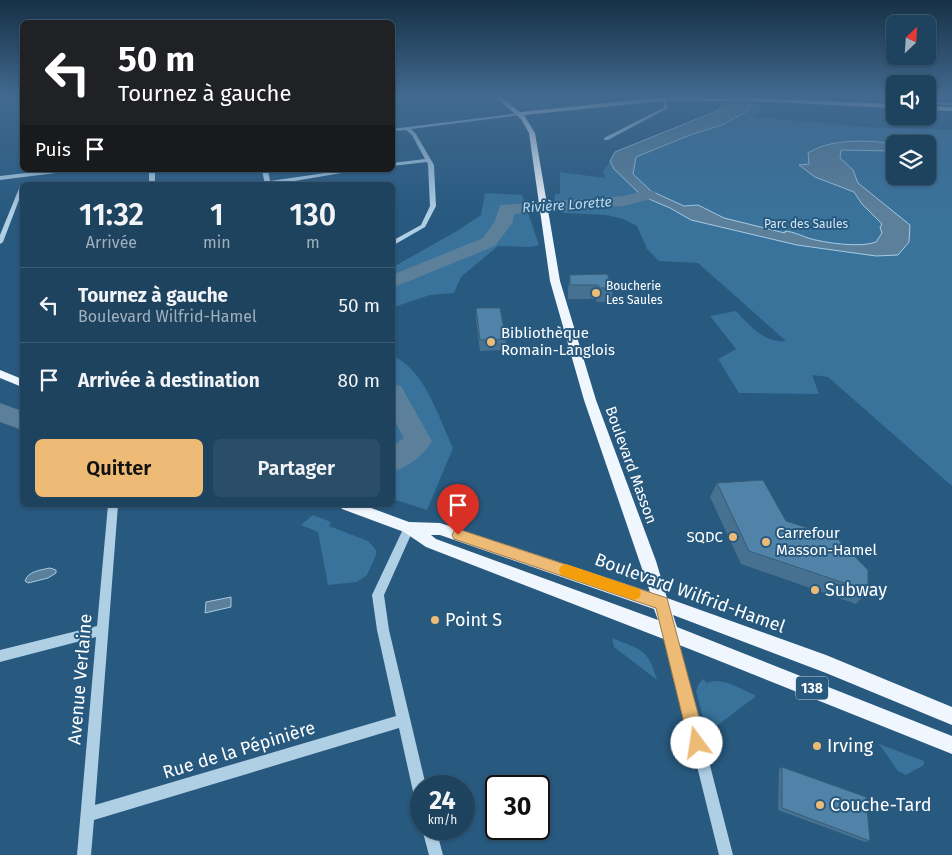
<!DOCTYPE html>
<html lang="fr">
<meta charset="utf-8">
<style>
:root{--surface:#1e435f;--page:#2b4e68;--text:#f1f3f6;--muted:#a1b0bd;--line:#3c5c74;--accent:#edbb75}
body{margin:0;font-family:"Fira Sans",sans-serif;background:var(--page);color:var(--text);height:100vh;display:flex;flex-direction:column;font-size:19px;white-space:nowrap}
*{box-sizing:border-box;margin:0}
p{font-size:16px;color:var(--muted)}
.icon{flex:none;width:28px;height:28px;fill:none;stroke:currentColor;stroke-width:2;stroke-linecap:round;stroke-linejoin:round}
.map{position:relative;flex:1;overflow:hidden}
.details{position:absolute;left:20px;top:182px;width:375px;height:325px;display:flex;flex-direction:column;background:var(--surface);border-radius:8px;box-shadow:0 1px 4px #0004,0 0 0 1px var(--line)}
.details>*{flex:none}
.guide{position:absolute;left:20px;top:20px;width:375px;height:152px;border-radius:8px;box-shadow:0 1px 4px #0004,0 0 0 1px var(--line);background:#202124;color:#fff;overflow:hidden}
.needle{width:32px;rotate:25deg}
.buttons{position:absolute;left:886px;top:15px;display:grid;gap:10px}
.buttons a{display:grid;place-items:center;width:50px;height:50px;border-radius:8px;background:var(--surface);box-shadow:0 1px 4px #0004,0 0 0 1px var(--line);font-size:25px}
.speed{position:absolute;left:410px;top:775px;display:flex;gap:10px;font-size:25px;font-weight:700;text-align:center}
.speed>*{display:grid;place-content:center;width:65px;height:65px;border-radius:50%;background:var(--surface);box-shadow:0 1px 4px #0004,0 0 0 1px var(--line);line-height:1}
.speed small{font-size:12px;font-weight:400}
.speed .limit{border:2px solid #111;border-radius:8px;background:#fff;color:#111}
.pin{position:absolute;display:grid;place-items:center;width:42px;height:42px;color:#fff;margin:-51px -21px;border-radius:50% 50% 50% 0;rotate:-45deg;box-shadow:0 0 5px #0007}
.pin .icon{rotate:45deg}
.me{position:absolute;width:55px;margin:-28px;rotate:346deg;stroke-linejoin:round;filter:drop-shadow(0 0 4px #0008)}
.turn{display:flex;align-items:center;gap:18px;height:105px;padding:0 15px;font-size:22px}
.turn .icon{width:65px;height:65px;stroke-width:2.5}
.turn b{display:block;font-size:35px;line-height:42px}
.then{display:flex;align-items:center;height:48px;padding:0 15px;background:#0003;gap:10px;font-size:19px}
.eta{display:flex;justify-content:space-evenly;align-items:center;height:85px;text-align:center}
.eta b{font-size:30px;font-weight:600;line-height:35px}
.primary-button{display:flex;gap:10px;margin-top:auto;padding:10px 15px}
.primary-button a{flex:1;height:58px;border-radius:8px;background:var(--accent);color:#111;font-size:20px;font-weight:600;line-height:58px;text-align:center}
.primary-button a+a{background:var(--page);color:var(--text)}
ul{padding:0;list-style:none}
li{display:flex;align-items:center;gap:15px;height:75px;padding:0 15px;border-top:1px solid var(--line)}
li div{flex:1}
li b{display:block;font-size:19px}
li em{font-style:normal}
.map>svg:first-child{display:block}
</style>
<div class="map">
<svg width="952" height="855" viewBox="0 0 952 855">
<rect width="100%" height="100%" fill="#28597f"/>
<path fill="#39729a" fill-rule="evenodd" d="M541,97L552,106L525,108L510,101Z
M751,104H761V110L755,117L866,127L952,130V486L828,377L812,375L819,394L739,393L718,359L736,349L710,316L736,311C749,325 765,344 786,341L698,263L659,261L647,249L637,226L623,219L606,215L563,213L562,210L553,209L555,194H560V172L605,178L603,171L610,161L612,164L618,151L715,113ZM895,144H928V176H895Z
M485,193L522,195L539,245L531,247L498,246L461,277L454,293L430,295L394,307L393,312V267L457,231L481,215Z
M393,356C425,370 439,418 453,448L427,510L393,499Z
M313,515L331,522L329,526L368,541L376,550V555L367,575L357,582L328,585L318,532L301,525Z
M612,638C641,650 648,648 657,680L614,647Z
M703,679L707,683C721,676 741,689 755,695V697L707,733L696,691L698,685Z
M879,744L924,761V765L906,775L898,771Z"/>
<path fill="#5d809a" stroke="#a4cbe6" d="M730,96H756V98L746,112L722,125L690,135L636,157L633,174L651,191L684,206L698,205L724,218L785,233V231C794,232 800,235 808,238C824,243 861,248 876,242L882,233L880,227L882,224L862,204L854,192L815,177L799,165L809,164L808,153C831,138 869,140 895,144V151L841,150L840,158L853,170L858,183L910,225L909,242L898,255L876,256L797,245L691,220L670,208L642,196L614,169L610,161L615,152L719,110Z
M50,568L56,570V573L48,578L28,583L25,581C28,571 41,570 50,568Z
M231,597V607L205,613L206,602Z"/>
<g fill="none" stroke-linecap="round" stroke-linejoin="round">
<path fill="#5d809a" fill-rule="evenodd" d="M649,190L655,192L657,195L655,198L623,206L514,214L513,222L495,246L392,288V275L483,238L495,221L500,205L623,196Z
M392,384L401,386L432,441C425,454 407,468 392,472V447L404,438L392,416Z
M0,403L22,411V430L0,422Z"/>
<path fill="#afcfe5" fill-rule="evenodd" d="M850,96H854L865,104L862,105Z
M663,98L665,99L668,108L608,140H604V138L665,107L661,99Z
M928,102L952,103V105L928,104Z
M519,113L521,115L411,129L416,134L434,165L436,206L425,227L392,246V241L421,225L430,206L428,165L427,162L392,166V163L425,159L412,135L406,130L392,131V129Z
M52,170H67L64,172L0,180V176Z
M149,170H155V185H149Z
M262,170H268L270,181L346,170H359L271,185H265Z
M20,186H22V192L3,242L0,244V235Z
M108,505H118L95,805L396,716L377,630L372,595L405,525L409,524L413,525L414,528L384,595L389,630L426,786H421V803L416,801L414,796L399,728L94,820L91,855H77L96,637L0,662V650L97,626Z
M670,627L674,629L676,633L733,855H719L664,633L666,629Z
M422,829H436L443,855H429Z"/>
<path fill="#eff6fd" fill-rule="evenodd" d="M494,96H500L520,112L663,97L750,98L895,104V108L750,101H663L524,115L535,133L560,281L596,400L656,561L667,598L826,655L952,707V725L826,673L673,615L677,627L952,736V754L692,650L426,547L404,532L342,509L340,505H363L409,522L440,523L650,592L584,400L550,281L529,133L521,119ZM431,535H440L654,609L658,620L436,539Z
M928,106L952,107V111L928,110Z
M0,370L22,379V387L0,378Z"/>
</g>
<path fill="#467190" d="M570,275L613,288L611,302H597L596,299H568V289Z
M476,308L506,339L505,350L480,351L476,319Z
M717,483L868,591L856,604L741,564L710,497Z
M782,767L870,841L865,842L778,810L779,769Z"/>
<path fill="#5183a8" stroke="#395c76" d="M607,274L613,288H600L598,285H570V275Z
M476,308H500L506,339L480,340Z
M763,480L786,521L836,537L868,570V591L749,551L717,483Z
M782,767L866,797L870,841L782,808Z"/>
<linearGradient id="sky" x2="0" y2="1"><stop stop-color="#163146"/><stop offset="0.45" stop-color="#426a90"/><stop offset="1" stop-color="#426a90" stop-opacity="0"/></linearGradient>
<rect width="952" height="215" fill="url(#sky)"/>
<path fill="#edbb75" stroke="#9a7a4c" d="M458,529L667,598L706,743L703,749L697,751L691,749L689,743L656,608L454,539L452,535L454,531Z"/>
<path fill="#f59e0b" d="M566,564L639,589L641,593L639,598L634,600L561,575L559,570L561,566Z"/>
<g fill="#edbb75" stroke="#28597f" stroke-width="2">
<circle cx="596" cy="293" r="5"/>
<circle cx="491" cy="342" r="5"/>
<circle cx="733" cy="537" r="5"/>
<circle cx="766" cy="542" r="5"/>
<circle cx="815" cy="590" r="5"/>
<circle cx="435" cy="620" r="5"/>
<circle cx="817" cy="746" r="5"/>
<circle cx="820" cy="805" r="5"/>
</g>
<g text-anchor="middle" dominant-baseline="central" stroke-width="4" stroke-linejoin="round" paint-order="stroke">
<g font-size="12" fill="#d2e6f4" stroke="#28597f">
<text x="806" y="224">Parc des Saules</text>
</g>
<g font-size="12" fill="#fff" stroke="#28597f" text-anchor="start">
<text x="606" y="286">Boucherie<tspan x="606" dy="14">Les Saules</tspan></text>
</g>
<g font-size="14" font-style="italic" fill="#bad8ed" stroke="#28597f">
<text transform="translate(567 205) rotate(-4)">Rivière Lorette</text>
</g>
<rect fill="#28597f" stroke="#becdd9" stroke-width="1" x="796" y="676.5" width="32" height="23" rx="4"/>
<g font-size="14" font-weight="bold" fill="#fff">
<text x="812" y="688">138</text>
</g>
<g font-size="15" fill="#fff" stroke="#28597f" text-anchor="start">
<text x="501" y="333">Bibliothèque<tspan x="501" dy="17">Romain-Langlois</tspan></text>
<text x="776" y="533">Carrefour<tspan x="776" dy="17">Masson-Hamel</tspan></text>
<text x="723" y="537" text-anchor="end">SQDC</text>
</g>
<g font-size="15" fill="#fff" stroke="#28597f">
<text transform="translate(631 465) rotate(70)">Boulevard Masson</text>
</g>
<g font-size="18" fill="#fff" stroke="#28597f" text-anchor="start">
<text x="825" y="590">Subway</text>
<text x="445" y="620">Point S</text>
<text x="827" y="746">Irving</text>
<text x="830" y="805">Couche-Tard</text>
</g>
<g font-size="18" fill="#fff" stroke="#28597f">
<text transform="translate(690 593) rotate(20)">Boulevard Wilfrid-Hamel</text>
<text transform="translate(80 679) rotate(-85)">Avenue Verlaine</text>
<text transform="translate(239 750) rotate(-17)">Rue de la Pépinière</text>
</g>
</g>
</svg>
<div class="buttons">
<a><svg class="needle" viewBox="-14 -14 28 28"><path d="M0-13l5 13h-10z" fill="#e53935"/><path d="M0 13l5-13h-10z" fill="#a1b0bd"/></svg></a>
<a><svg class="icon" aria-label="sound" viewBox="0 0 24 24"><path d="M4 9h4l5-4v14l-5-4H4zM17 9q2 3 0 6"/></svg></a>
<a><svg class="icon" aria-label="layers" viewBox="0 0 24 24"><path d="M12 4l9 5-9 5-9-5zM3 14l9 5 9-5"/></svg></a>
</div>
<div class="speed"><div>24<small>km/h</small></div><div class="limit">30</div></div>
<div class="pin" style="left:458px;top:535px;background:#d93025"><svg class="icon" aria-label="arrive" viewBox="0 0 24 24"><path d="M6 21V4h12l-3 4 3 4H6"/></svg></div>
<svg class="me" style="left:697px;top:743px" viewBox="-20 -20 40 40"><circle r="19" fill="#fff"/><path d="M0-13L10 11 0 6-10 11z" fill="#edbb75"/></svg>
<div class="guide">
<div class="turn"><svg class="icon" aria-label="left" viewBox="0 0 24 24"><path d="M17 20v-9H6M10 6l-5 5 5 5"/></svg><div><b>50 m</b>Tournez à gauche</div></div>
<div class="then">Puis<svg class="icon" aria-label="arrive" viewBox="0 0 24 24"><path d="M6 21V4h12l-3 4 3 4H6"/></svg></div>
</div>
<section class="details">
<div class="eta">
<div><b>11:32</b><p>Arrivée</p></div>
<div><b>1</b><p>min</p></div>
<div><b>130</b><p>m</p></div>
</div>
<ul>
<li><svg class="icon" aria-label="left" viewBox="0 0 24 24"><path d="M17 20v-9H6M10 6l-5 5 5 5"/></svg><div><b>Tournez à gauche</b><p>Boulevard Wilfrid-Hamel</p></div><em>50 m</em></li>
<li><svg class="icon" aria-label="arrive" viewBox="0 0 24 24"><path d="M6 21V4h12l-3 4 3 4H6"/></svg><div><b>Arrivée à destination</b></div><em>80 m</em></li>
</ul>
<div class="primary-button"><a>Quitter</a><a>Partager</a></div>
</section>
</div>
